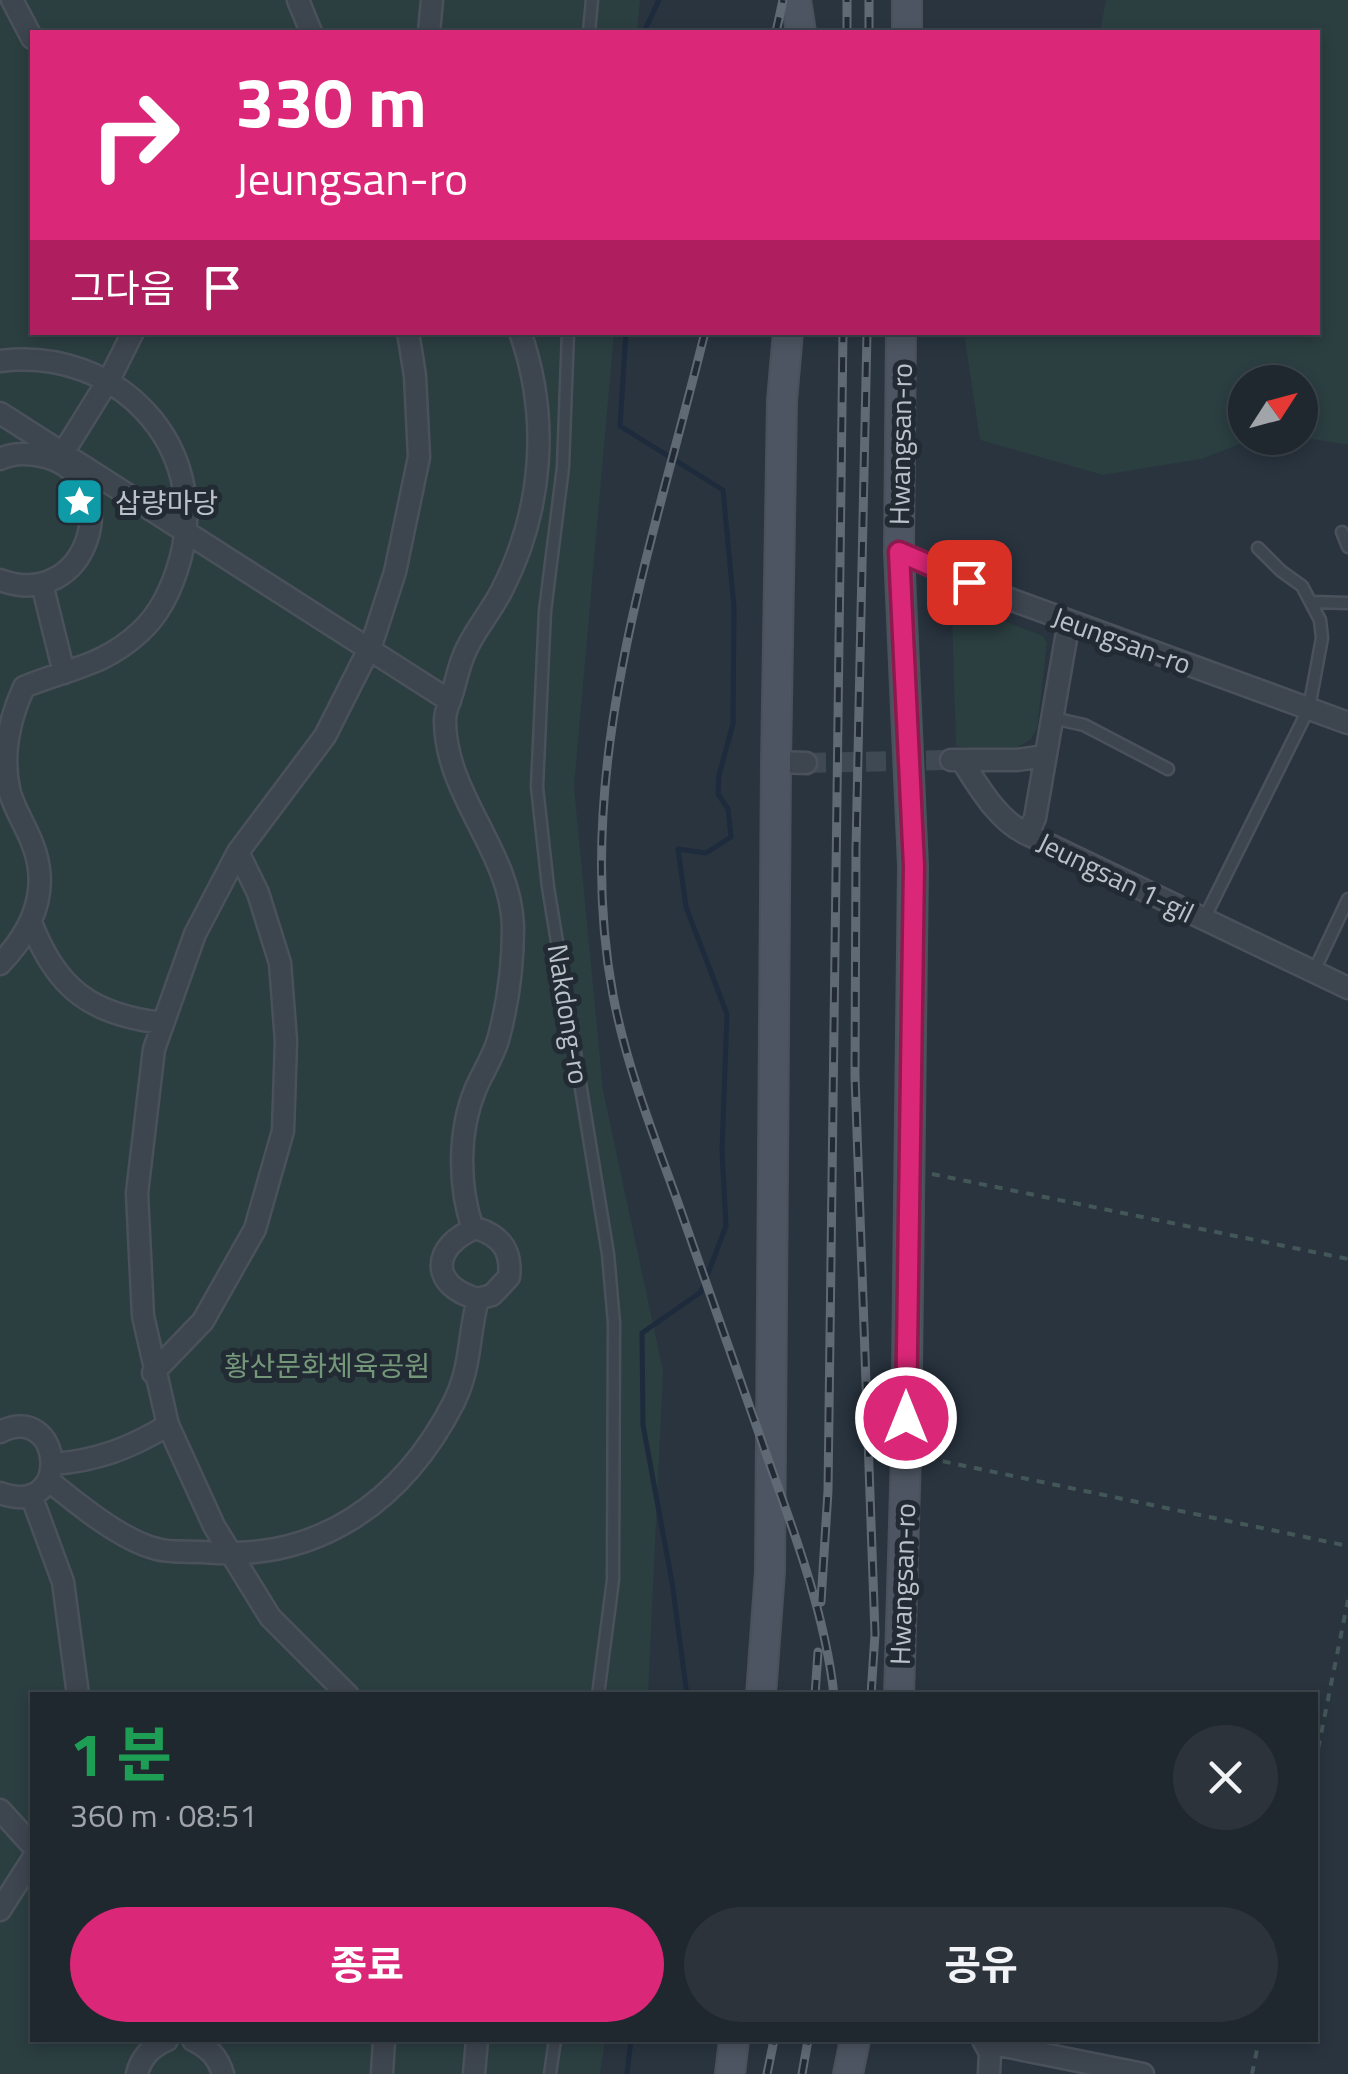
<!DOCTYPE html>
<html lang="ko">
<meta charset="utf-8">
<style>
:root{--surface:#1f272f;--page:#2c333b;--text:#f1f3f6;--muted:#a1a5aa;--line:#3c444b;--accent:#db2777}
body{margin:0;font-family:"Titillium Web","Noto Sans KR",sans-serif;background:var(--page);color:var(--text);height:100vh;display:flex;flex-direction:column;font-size:38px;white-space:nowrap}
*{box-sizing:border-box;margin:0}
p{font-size:32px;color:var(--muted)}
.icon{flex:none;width:55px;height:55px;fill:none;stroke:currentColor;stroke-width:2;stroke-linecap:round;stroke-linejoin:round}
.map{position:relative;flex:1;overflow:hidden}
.details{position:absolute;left:30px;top:1692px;width:1288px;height:350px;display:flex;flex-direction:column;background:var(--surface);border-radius:0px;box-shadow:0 5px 15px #0003,0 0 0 2px var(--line)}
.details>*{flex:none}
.guide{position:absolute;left:30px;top:30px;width:1290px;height:305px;border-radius:0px;box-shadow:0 5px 15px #0003,0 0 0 2px var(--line);background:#db2777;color:#fff;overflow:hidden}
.needle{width:65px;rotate:54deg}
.tools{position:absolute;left:1228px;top:365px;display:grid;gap:20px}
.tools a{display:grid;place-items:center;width:90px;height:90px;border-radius:50%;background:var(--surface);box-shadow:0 5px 15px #0003,0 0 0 2px var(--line);font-size:50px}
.pin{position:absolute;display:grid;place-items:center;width:85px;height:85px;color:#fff;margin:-42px;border-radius:20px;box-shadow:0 5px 15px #0006}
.me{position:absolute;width:110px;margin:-55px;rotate:0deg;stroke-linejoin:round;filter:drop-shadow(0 0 8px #0008)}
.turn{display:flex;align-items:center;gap:35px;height:210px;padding:0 40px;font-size:45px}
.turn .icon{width:130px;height:130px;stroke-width:2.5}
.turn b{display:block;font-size:70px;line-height:85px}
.then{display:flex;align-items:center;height:95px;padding:0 40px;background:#0003;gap:20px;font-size:38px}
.round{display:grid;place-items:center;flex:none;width:105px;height:105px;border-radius:52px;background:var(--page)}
.overview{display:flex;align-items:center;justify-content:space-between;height:170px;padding:0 40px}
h1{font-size:60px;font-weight:700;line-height:75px;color:#1e9e55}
.action{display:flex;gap:20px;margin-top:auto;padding:20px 40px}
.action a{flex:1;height:115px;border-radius:60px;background:var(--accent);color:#fff;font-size:40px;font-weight:700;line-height:115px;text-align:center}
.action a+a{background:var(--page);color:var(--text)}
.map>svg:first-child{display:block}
</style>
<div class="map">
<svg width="1348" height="2074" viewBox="0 0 1348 2074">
<rect width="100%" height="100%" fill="#29343f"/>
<path fill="#2b3e40" d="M0,0H640L637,32H32V332L614,333L574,787L603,1090L663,1371L648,1695H32V2040H605L600,2074H0Z
M1106,0H1348V445L1300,437V382H1245V438H1256L1201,459L1103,475L980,440L964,333L1318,332V32H1100Z
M961,605L1043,636L1047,643L1037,729L1031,739L1009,753L956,746L952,615Z"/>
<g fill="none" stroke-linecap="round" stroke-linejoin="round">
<path stroke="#1d2b3c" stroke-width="5" d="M644,32L659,0
M626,332L620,426L723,490L734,607L733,724L719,775L718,794L728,809L731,837L706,853L678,849L686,907L727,1014L722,1150L726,1226L701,1292L642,1333L643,1425L672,1582L687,1695
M627,2074L631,2040"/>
<path stroke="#3f4954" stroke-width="20" stroke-dasharray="20 10" stroke-linecap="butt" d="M806,763L949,760"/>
<defs>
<path id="lane" d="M589,32L592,0
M568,332L563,467L545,611L537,787L548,887L608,1254L614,1323L613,1580L598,1695
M1342,532L1348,547
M1313,602L1348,603
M1053,718L1084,725L1168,769
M1204,919L1309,708L1322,638L1320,620L1302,586L1281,571L1258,548
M1314,971L1348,899
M550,2074L555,2040"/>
<path id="street" d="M12,0L32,38
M298,0L311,32
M429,32L432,0
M0,361C115,346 212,444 180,560C173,585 160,614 140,632C104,666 67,669 24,687C9,720 1,757 10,793C16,813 29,831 35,851C49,895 30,933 0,964
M0,413L450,701
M63,453L112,374L133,332
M0,459C15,452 30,453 46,457C128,481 88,613 0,580
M899,552L1004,597L1348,723
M42,584L64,673
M1069,621L1035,818L1027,834L1348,988
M951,760H1017L1045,756
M962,761C979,787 998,821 1027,834
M776,762L806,763
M31,922C56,989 92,1015 163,1023
M473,1229C458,1186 458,1130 476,1088C483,1072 493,1057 498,1040C508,1004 513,965 513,927C511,851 445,796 445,720C445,711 450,700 453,691C457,677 460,661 467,648C477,627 492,610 502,590C543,510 550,417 520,332
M153,1373L203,1321L255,1229L283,1131L286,1041L280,963L258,893L238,852
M0,1432C63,1400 74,1520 0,1493
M53,1464C96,1461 131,1448 168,1425
M48,1480C75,1502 122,1541 157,1549C171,1553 188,1551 203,1552C317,1563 403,1502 454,1402C472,1365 468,1335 478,1299L492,1295L509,1277C512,1250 501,1236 476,1228C431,1246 429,1286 478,1299
M31,1495L63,1582L78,1695
M348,1695L270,1617L214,1526L168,1425L143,1316L137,1193L154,1049L195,934L238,852L325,736L372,643L395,572L419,457L415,376L408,332
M0,1810L32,1845
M0,1910L32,1860
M193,2040C209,2048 218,2057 223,2074
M983,2040L990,2053L989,2074
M984,2042L1143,2074
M137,2074C141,2057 151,2047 167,2040
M382,2074L384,2040
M474,2074L477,2040"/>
<path id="secondary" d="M796,0L801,32
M907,32V0
M761,1695L770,1571L776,762L782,401L788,332
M899,1695L906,1454L913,866L899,552L901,332
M730,2074L734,2040
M848,2074L855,2040"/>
</defs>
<use href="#lane" stroke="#4a515b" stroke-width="15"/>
<use href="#street" stroke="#4a515b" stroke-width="25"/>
<use href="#secondary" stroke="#4a515b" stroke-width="32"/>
<path stroke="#445758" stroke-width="4" stroke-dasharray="8 8" stroke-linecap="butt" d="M932,1174L1348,1259
M927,1458L1348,1546
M1315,1764L1348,1600
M1252,2074L1259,2040"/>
<use href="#lane" stroke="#3d454f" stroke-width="10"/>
<use href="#street" stroke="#3d454f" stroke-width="20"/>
<use href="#secondary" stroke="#4c5561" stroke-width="28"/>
<defs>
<path id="rail" d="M776,32L783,0
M847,32V0
M869,32V0
M705,332C652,549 571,770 613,995C626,1064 652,1131 676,1197C707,1285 738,1374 769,1462C796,1537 825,1615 834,1695
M867,332L856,849L855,1076L875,1634L871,1695
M821,1602L828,1491L843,332
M815,1695L818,1652
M767,2074L774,2040
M802,2074L808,2040"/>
</defs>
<use href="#rail" stroke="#606a75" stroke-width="9"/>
<use href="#rail" stroke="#222a34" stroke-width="5" stroke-dasharray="15" stroke-linecap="butt"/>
</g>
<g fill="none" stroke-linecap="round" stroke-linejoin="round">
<defs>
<path id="route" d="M906,1418L914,866L899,552L969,582"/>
</defs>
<use href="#route" stroke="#8e194d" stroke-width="25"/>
<use href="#route" stroke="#db2777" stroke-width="18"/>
</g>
<defs>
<symbol id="sight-square" viewBox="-11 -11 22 22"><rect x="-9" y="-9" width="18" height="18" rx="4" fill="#0f9aa8" stroke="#222a34"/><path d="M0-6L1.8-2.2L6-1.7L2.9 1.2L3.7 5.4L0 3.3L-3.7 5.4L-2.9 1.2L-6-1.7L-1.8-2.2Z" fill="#fff"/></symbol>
</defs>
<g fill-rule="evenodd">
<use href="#sight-square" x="52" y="474" width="55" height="55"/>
</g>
<g text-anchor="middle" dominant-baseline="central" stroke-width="10" stroke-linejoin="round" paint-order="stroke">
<g font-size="28" fill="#bac1c9" stroke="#222a34">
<text transform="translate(900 444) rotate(-89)">Hwangsan-ro</text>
<text transform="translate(1122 640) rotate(20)">Jeungsan-ro</text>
<text transform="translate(1116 877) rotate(26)">Jeungsan 1-gil</text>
<text transform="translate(569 1014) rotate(81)">Nakdong-ro</text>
<text transform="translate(902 1584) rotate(-88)">Hwangsan-ro</text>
</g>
<g font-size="28" fill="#bac1c9" stroke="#222a34" text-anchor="start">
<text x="115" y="502">삽량마당</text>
</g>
<g font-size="28" fill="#74977a" stroke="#222a34">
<text x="327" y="1365">황산문화체육공원</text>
</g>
</g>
</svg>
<div class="tools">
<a><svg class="needle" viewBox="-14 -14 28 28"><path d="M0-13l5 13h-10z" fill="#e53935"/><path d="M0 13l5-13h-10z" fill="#a1a5aa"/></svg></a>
</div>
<div class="pin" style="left:969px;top:582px;background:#d93025"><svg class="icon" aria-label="arrive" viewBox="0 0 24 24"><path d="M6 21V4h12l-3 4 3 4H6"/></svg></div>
<svg class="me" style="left:906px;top:1418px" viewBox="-20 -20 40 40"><circle r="17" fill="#db2777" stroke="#fff" stroke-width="3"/><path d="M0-11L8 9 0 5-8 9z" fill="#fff"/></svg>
<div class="guide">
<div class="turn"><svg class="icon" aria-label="right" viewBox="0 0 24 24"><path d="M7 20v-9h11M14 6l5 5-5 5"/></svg><div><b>330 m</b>Jeungsan-ro</div></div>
<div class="then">그다음<svg class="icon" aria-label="arrive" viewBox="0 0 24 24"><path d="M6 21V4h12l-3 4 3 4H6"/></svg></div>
</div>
<section class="details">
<div class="overview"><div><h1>1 분</h1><p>360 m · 08:51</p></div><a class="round"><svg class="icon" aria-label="close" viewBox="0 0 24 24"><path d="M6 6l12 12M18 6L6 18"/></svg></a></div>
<div class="action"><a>종료</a><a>공유</a></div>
</section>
</div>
